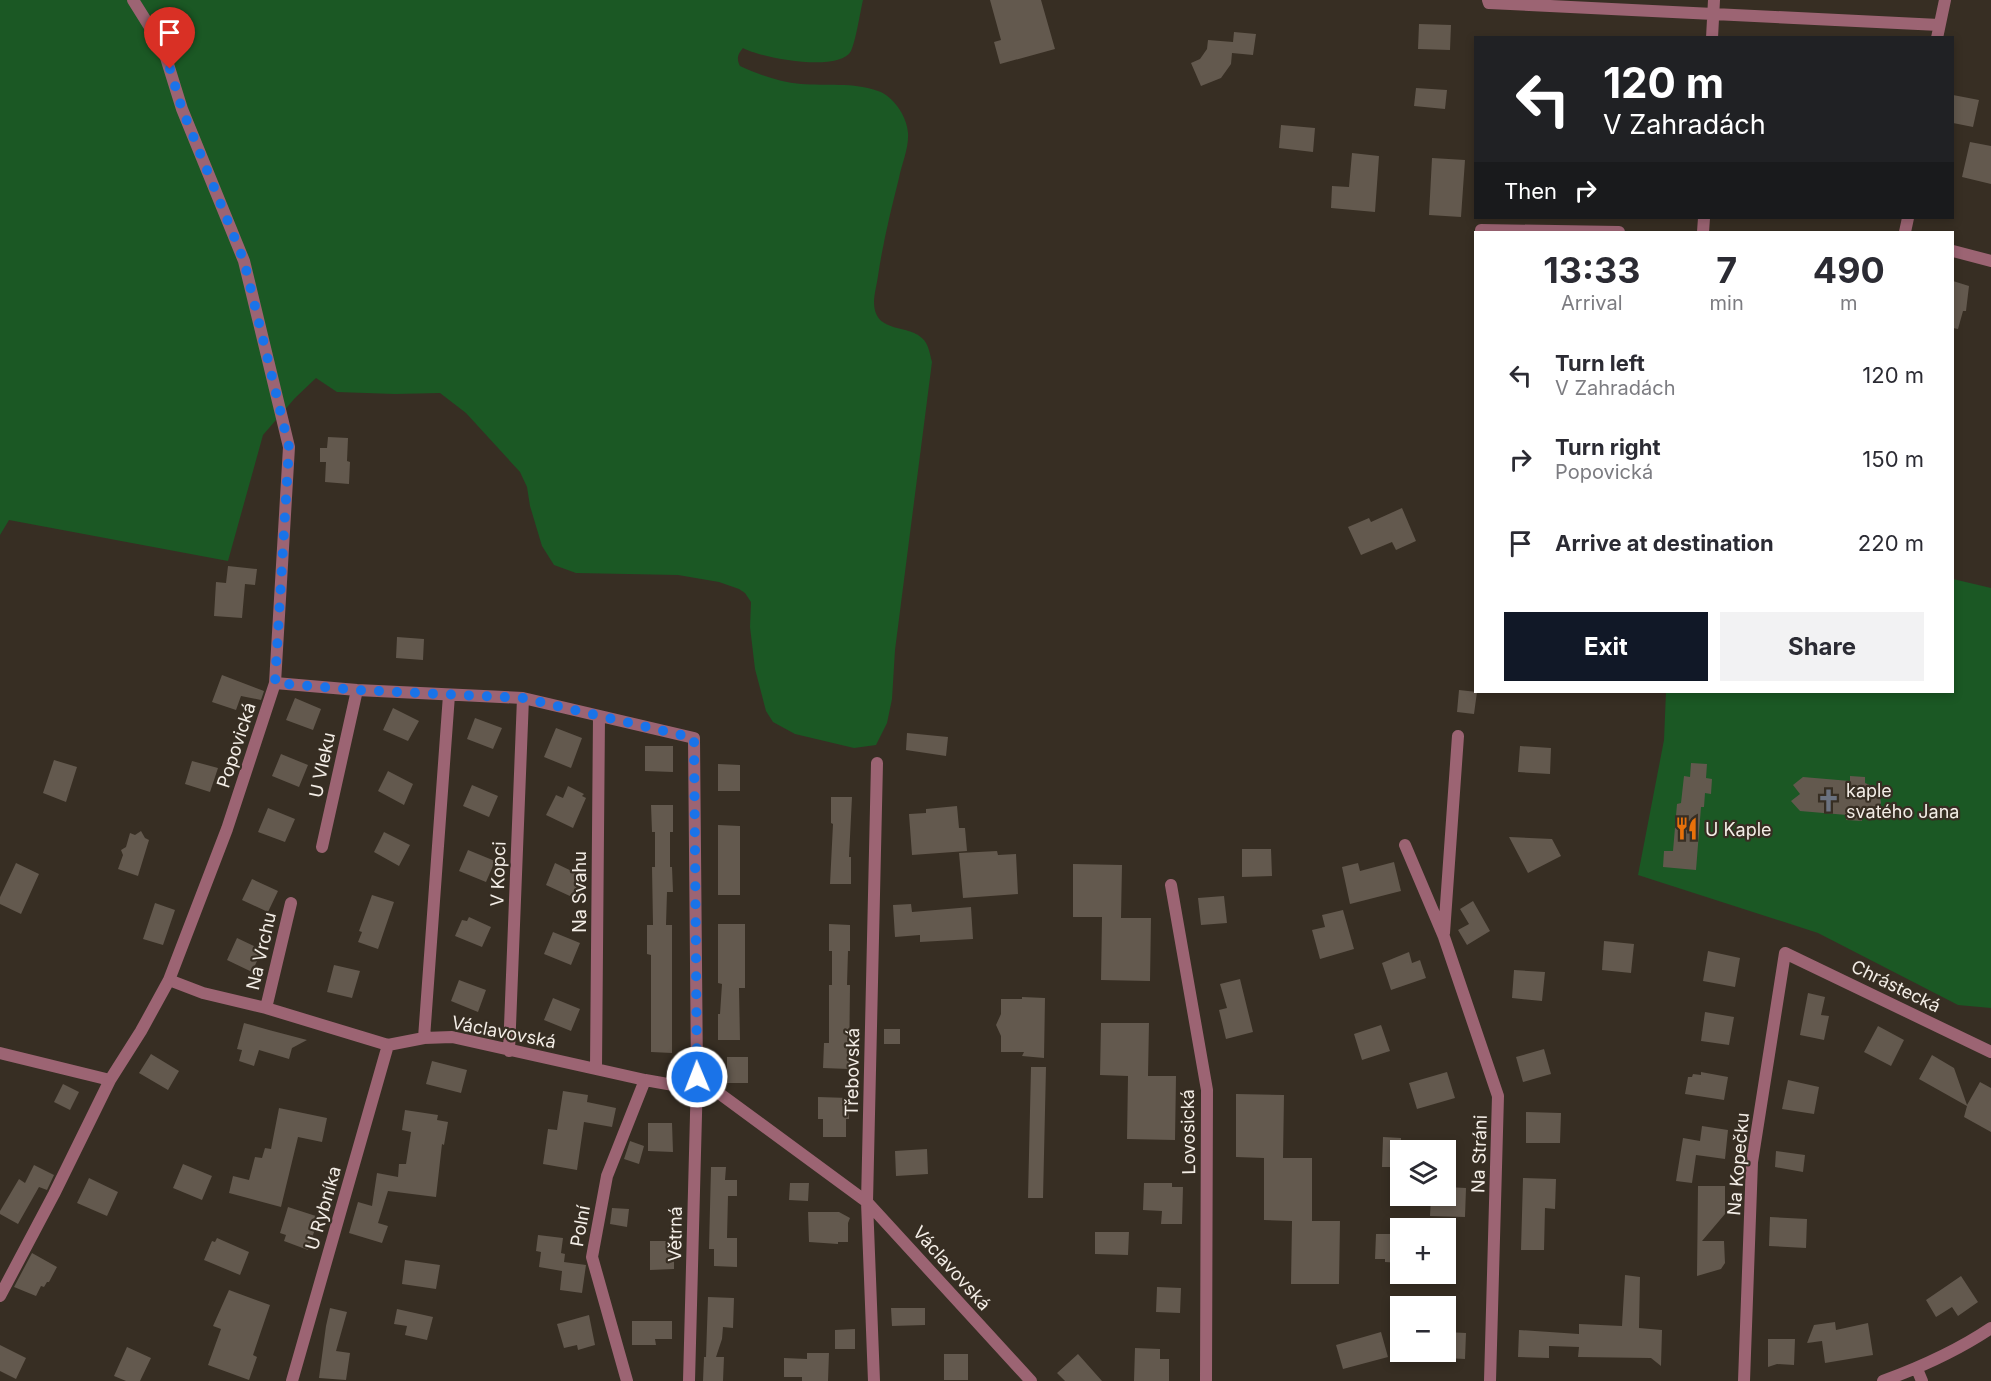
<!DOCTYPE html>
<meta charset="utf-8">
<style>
:root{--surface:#fff;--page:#f2f2f3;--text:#2b2b33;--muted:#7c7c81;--accent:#111827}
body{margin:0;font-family:Inter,sans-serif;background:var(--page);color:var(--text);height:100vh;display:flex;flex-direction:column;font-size:22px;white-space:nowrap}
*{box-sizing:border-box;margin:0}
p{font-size:20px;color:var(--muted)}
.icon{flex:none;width:33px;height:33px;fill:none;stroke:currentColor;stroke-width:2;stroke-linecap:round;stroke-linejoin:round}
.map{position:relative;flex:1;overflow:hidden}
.side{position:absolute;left:1474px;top:231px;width:480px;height:462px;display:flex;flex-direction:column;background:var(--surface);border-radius:0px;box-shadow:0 3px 9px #0003}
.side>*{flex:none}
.guide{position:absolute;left:1474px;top:36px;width:480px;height:183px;border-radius:0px;box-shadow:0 3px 9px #0003;background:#202124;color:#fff;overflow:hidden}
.tools{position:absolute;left:1390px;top:1140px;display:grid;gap:12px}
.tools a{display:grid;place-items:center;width:66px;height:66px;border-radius:0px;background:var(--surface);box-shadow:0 3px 9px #0003;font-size:30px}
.pin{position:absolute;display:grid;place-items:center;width:51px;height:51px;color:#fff;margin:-62px -26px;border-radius:50% 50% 50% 0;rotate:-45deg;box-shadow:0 0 6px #0007}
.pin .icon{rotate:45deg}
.me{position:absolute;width:66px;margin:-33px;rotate:359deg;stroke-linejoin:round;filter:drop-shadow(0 0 4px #0008)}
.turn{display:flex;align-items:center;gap:21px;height:126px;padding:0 30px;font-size:27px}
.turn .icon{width:78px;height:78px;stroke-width:2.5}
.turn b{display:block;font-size:42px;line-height:51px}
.then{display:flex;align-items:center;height:57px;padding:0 30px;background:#0003;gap:12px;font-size:22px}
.eta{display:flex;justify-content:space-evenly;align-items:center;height:102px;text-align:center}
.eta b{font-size:36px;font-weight:700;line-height:42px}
.primary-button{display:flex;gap:12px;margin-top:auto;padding:12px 30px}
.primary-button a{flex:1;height:69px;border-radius:0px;background:var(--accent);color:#fff;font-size:24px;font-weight:700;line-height:69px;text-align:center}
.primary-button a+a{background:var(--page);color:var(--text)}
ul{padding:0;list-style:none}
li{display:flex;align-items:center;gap:18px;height:84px;padding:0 30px}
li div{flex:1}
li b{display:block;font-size:22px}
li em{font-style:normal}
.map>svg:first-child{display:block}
</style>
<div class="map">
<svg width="1991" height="1381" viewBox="0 0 1991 1381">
<rect width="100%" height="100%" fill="#372e23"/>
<path fill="#1b5824" d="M0,0H863C860,13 856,40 851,51C839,73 761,58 743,48C738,54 736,58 740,66C760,75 779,82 801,84C825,86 854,82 878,91C893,96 907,116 908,133C909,148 902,163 899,178C891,210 883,242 878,276C877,284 874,294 874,303C875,335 910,323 924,340C929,346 930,355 932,362L895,650L892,699L887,723L876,745L854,748L795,734L773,722L766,711L755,669L750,627L751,602L745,593L739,589L719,582L678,575L576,573L554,565L542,546L530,506L527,487L520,472L466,413L440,393L395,394L337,392L316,378L295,398L263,435L228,561L9,520L0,535Z
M1953,579L1991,588V1008L1958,1005L1818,933L1638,875L1664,740L1666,692H1953Z"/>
<path fill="#63594e" d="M990,0H1041L1055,49L1000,64L994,42L1001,40Z
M1419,24L1451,25L1450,50L1418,49Z
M1234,32L1256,34L1253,55L1232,53L1231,64L1221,78L1201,86L1191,63L1200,59L1207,49L1208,40L1233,42Z
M1416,88L1447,90L1445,109L1414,106Z
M1953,95L1979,100L1973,127L1953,123Z
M1281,125L1315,128L1313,152L1279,148Z
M1970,142L1991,146V184L1962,177Z
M1352,153L1379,156L1375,212L1331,208L1332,186L1349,187Z
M1432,158L1465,160L1461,217L1429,215Z
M1953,281L1969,286L1966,311H1963L1958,329L1953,328Z
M328,437L348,438L347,461L350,462L349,484L325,482L326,462H320V448H327Z
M1402,508L1416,541L1396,550L1392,542L1361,555L1348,527L1369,518L1371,522Z
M228,566L257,569L255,585L245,584L242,618L214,616L216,582L226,583Z
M397,637L424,639L423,660L396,658Z
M222,675L264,691L261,700L241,696L236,710L212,702Z
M1459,690L1477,692L1474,714L1457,712Z
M295,698L321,709L313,730L286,720Z
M393,708L419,721L408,741L383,730Z
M475,718L502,728L493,749L467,739Z
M556,728L582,738L571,768L544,757Z
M907,733L948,737L946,756L906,750Z
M645,746H673V772L645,771Z
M1520,746L1551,748L1550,774L1518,772Z
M281,754L308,765L299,787L272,776Z
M54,760L77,767L66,802L43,793Z
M192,761L218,768L210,792L185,784Z
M1691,763L1707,764L1706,778L1712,779L1711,794L1705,793L1704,807H1701L1696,870L1663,867L1664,851H1673L1677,804L1681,803L1684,776L1690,777Z
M718,764L740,765V791H718Z
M388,771L413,784L404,805L378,791Z
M1850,776L1865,777V783L1879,789L1881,803L1875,812L1862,816V821L1846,820L1847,815L1800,811L1791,801L1800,794L1793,785L1803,777L1850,781Z
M472,785L498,796L489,817L463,806Z
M568,786L584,794L582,796L586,798L573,828L546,815L556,795L563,798Z
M831,797H852L849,857H851V884H830L833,824L831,823Z
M651,805H673V832H670V867H672L673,892H667L666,925H672V1053L651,1052V955L647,954V925H653L652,867H655V832H652Z
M957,806L959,828H965L967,851L912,855L909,814L926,813V809Z
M268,808L295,819L285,842L258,832Z
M718,825L740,826V895H718Z
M141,831L145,838L149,840L138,876L118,869L123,855L121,850L126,847L130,833L135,835Z
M384,832L410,845L399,866L374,852Z
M1509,837L1552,839L1561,856L1528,873Z
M1242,849H1271L1272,876L1242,877Z
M468,850L495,861L486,882L459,871Z
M997,851L998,855L1016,854L1018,894L963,898L959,853Z
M1394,862L1401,891L1350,904L1342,867L1358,863L1360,871Z
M16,863L39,874L21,914L0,904V897Z
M555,863L582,876L572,897L546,885Z
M1073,864L1122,865L1121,918H1151L1150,981L1101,980L1102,917H1073Z
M252,879L278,891L268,912L242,900Z
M372,895L394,902L378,949L358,942L362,932L359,931Z
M1224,896L1227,923L1201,925L1198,898Z
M1473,901L1490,931L1467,945L1458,930L1469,924L1460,909Z
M155,903L175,910L163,945L143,939Z
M911,904L912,912L971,907L973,939L920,942V935L895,937L893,905Z
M1343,910L1354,949L1320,959L1312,930L1325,927L1322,915Z
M469,917L491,927L482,947L455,936L462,920L467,921Z
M718,924H745V988H739L740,1040H718V1014H720L722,984L718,983Z
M829,924L850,925V951H848L847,985H850L849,1069L823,1068L824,1043H829V985H832V951H829Z
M553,932L580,943L571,965L544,954Z
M237,938L262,950L252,972L227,960Z
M1604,941L1634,944L1631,973L1602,970Z
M1708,951L1740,958L1735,987L1703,981Z
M1409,952L1412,963L1420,960L1426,978L1391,990L1382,963Z
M334,965L360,971L352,998L327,992Z
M1514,970L1545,972L1542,1001L1512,998Z
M1240,979L1253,1032L1226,1039L1219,1010L1227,1008L1220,984Z
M459,980L486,990L478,1012L451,1001Z
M1808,993L1825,997L1821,1015L1829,1016L1824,1040L1800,1035Z
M1022,997L1045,998L1044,1058L1022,1056L1024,1052H1001V1036L996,1025L1001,1014V999H1022Z
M553,998L580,1009L571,1031L544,1020Z
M1705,1012L1734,1017L1729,1045L1701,1041Z
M244,1023L269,1030L307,1040L292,1048L289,1059L259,1050L254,1066L239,1061L242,1050L237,1049Z
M1101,1023H1149L1148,1076H1176L1175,1140L1127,1139L1128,1076L1100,1075Z
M1381,1025L1390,1051L1362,1060L1354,1034Z
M1878,1026L1904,1040L1891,1066L1864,1052Z
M884,1029H900V1044H884Z
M1544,1049L1551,1074L1523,1082L1516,1057Z
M151,1054L179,1071L168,1090L139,1073Z
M1932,1055L1954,1068L1967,1105L1980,1082L1991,1088V1132L1964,1117L1967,1106L1919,1079Z
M727,1057H748V1083H727Z
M432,1061L467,1070L461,1093L426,1084Z
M1031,1067H1046L1043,1198H1028Z
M1447,1072L1455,1098L1417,1109L1409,1083Z
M1701,1072L1728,1077L1724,1100L1685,1094L1688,1077H1692L1693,1074L1701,1075Z
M1788,1080L1819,1087L1814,1114L1782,1109Z
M63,1084L79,1092L70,1110L54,1102Z
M563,1091L588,1095L587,1102L616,1108L612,1127L584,1122L577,1170L543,1164L548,1129L557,1130Z
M1236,1094L1284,1095L1283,1158H1312V1221H1340L1339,1284H1291L1292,1221L1264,1220V1158L1236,1157Z
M818,1097L849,1098V1119H846V1137H823V1119H818Z
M279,1108L327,1118L322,1142L298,1137L281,1207L229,1193L233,1176L249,1180L255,1157L262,1158L265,1148L271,1149Z
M405,1110L438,1115L437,1120L448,1122L444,1145L442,1144L436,1197L388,1191L378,1223L388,1226L382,1243L349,1233L358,1202L372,1206L377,1173L398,1177L399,1164H406L411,1132L402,1130Z
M1526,1112L1561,1113L1560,1143H1526Z
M648,1123H672L673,1152L648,1151Z
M1702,1126L1728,1130L1725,1159L1696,1155L1692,1183L1676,1181L1683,1138L1700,1141Z
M1383,1137L1401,1138V1167H1382Z
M630,1141L644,1146L639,1164L624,1159Z
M927,1149L928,1174L896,1176L895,1151Z
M1776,1151L1805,1155L1803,1172L1775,1167Z
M183,1164L212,1176L202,1200L173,1188Z
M34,1165L54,1175L47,1190L39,1187L18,1224L0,1214V1211L19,1179L25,1183Z
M711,1167H726L725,1180H737V1196H728L727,1238H737V1267L714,1266V1249H709Z
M89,1178L118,1192L107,1216L77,1203Z
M1523,1178L1556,1179L1555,1209L1545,1208L1544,1250H1521Z
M790,1183H809L808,1201L789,1200Z
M1144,1183H1172V1187H1183L1182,1224H1161L1162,1211L1143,1210Z
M1698,1186H1725V1214L1702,1241H1724L1725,1263L1721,1269L1697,1276Z
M1446,1187L1466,1188L1465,1217L1430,1216L1431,1196H1446Z
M288,1207L319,1217L308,1250L284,1241L286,1235L280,1233Z
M612,1208L629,1209L627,1227L610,1224Z
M808,1212H839L850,1218L848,1223V1242H838V1244L809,1242Z
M1770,1217L1807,1219L1806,1248L1769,1246Z
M1095,1232H1129L1128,1255L1095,1254Z
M1376,1234H1401V1263L1385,1262V1259H1375Z
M538,1235L563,1238L561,1253L565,1254L564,1262L586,1265L582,1293L560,1290L562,1271L539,1267L541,1252L536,1251Z
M217,1238L249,1252L240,1275L204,1260L212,1241L215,1242Z
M650,1241H674V1269L650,1270Z
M32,1253L57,1267L49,1282H47L44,1287L41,1286L36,1296L14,1287Z
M405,1260L440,1265L436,1289L402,1284Z
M1625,1275L1640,1277L1639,1328L1662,1330L1661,1366L1651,1358L1578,1357L1579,1347L1549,1346V1358L1518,1357L1519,1330L1579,1334V1324L1622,1326Z
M1961,1276L1978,1302L1958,1316L1952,1307L1936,1317L1926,1300Z
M1157,1287L1181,1288L1180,1313L1156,1312Z
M229,1290L270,1305L253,1355L257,1357L249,1380L208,1365L221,1329L213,1326Z
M708,1297L734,1298L733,1328L723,1327L722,1339L716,1357H724L723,1381H703L704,1357H706Z
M330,1308L347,1312L336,1351L350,1353L346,1380L319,1378L326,1326Z
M891,1308H925V1325L892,1326Z
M397,1309L433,1317L427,1340L405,1335L407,1326L394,1324Z
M589,1315L595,1345L578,1350L577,1345L564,1348L557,1324Z
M632,1321H672V1339H655L656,1345H632Z
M1835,1322L1836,1330L1868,1323L1873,1355L1825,1363L1822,1341L1807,1343L1814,1325Z
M855,1329V1349H835V1330Z
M1381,1332L1388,1357L1343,1369L1336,1345Z
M1446,1332L1466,1333L1465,1359L1446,1358Z
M1768,1339H1795L1794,1365L1777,1364L1768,1367Z
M0,1345L26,1358L16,1379L0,1371Z
M127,1347L151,1358L140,1381H126L114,1376Z
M1135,1348L1160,1349V1359H1169V1381H1134Z
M807,1353H829L828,1381H802V1377H784V1358L807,1359Z
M944,1354H968V1380H944Z
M1078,1354L1102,1381H1065L1057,1373Z"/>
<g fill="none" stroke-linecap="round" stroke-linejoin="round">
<path stroke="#9c6473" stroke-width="12" d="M1488,0L1489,3L1939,25
M1712,38L1714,0
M1937,38L1945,0
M1481,232V230L1619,232
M1703,232L1704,218
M1905,232L1908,218
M1953,251L1991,261
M275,683L357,690L523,698L694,738L697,1077L689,1381
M1405,845L1444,937L1498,1096L1490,1381
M322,847L357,690
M1171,885L1207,1090L1206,1381
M1444,933L1458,736
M169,980L203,993L266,1008L388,1045L424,1038L452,1037L645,1080L696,1089
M266,1008L291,903
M424,1038L449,695
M509,1051L523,698
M0,1053L110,1080
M596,1068L599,716
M697,1077L867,1202L1031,1381
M0,1296L54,1194L110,1080L141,1031L169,980L227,829L275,683L289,447L244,261L182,109L163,48L133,0
M1917,1369L1922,1381
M292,1381L388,1045
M627,1381L592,1257L607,1176L645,1080
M874,1381L867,1202L877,763
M1744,1381L1752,1162L1785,953L1991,1052
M1883,1381C1921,1367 1957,1351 1991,1328"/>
</g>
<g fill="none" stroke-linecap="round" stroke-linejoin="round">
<path stroke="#1a73e8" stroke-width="10" stroke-dasharray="0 18" d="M170,69L182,109L244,261L289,447L275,683L357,690L523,698L694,738L697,1077"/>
</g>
<defs>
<symbol id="church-bare" viewBox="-9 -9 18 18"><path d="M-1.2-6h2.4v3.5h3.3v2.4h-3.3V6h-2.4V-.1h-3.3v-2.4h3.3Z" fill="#6b7280" stroke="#372e23" stroke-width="2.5" paint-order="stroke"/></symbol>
<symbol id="restaurant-bare" viewBox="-9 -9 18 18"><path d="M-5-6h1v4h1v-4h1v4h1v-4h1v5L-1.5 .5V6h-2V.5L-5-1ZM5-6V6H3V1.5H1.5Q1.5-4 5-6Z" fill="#e8710a" stroke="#372e23" stroke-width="2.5" paint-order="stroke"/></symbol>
</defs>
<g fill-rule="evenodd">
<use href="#church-bare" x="1812" y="784" width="33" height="33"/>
<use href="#restaurant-bare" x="1670" y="812" width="33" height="33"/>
</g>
<g text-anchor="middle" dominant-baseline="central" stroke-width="4.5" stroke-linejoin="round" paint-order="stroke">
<g font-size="18" fill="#f3ede6" stroke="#372e23">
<text transform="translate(236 745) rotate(-72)">Popovická</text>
<text transform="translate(322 765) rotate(-78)">U Vleku</text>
<text transform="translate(498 874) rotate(-88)">V Kopci</text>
<text transform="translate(579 892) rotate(-90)">Na Svahu</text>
<text transform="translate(261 951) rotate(-77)">Na Vrchu</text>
<text transform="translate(1896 986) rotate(26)">Chrástecká</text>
<text transform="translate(504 1032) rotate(11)">Václavovská</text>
<text transform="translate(852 1072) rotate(-89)">Třebovská</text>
<text transform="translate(1188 1132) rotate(-91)">Lovosická</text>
<text transform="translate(1479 1154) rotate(-88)">Na Stráni</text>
<text transform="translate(1738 1164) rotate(-85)">Na Kopečku</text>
<text transform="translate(323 1208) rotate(-74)">U Rybníka</text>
<text transform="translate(580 1226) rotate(-80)">Polní</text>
<text transform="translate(675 1234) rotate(-89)">Větrná</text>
<text transform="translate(952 1268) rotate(48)">Václavovská</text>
</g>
<g font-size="18" fill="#f3ede6" stroke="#372e23" text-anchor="start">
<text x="1846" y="790">kaple<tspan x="1846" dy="21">svatého Jana</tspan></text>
<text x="1705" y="829">U Kaple</text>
</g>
</g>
</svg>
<div class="tools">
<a><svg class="icon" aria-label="layers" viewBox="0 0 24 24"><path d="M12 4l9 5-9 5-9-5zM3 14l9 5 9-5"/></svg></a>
<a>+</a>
<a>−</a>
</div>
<div class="pin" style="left:170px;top:69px;background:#d93025"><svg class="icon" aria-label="arrive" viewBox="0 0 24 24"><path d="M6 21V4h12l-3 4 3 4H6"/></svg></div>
<svg class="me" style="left:697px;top:1077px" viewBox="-20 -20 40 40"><circle r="17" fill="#1a73e8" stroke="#fff" stroke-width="3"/><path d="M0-11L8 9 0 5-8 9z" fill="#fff"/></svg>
<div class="guide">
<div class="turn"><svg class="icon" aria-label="left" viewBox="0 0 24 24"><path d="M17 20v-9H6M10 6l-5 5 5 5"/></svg><div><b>120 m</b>V Zahradách</div></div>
<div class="then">Then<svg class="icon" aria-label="right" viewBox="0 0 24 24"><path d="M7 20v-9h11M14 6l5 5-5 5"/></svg></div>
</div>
<section class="side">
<div class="eta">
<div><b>13:33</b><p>Arrival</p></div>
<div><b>7</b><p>min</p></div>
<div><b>490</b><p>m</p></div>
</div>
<ul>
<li><svg class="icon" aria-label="left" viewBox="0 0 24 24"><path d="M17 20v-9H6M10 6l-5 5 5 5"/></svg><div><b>Turn left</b><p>V Zahradách</p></div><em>120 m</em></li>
<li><svg class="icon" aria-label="right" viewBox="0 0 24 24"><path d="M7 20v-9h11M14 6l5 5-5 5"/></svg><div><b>Turn right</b><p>Popovická</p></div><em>150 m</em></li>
<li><svg class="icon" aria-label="arrive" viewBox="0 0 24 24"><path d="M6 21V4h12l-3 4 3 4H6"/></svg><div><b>Arrive at destination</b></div><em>220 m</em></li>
</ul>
<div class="primary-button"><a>Exit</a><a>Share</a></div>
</section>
</div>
